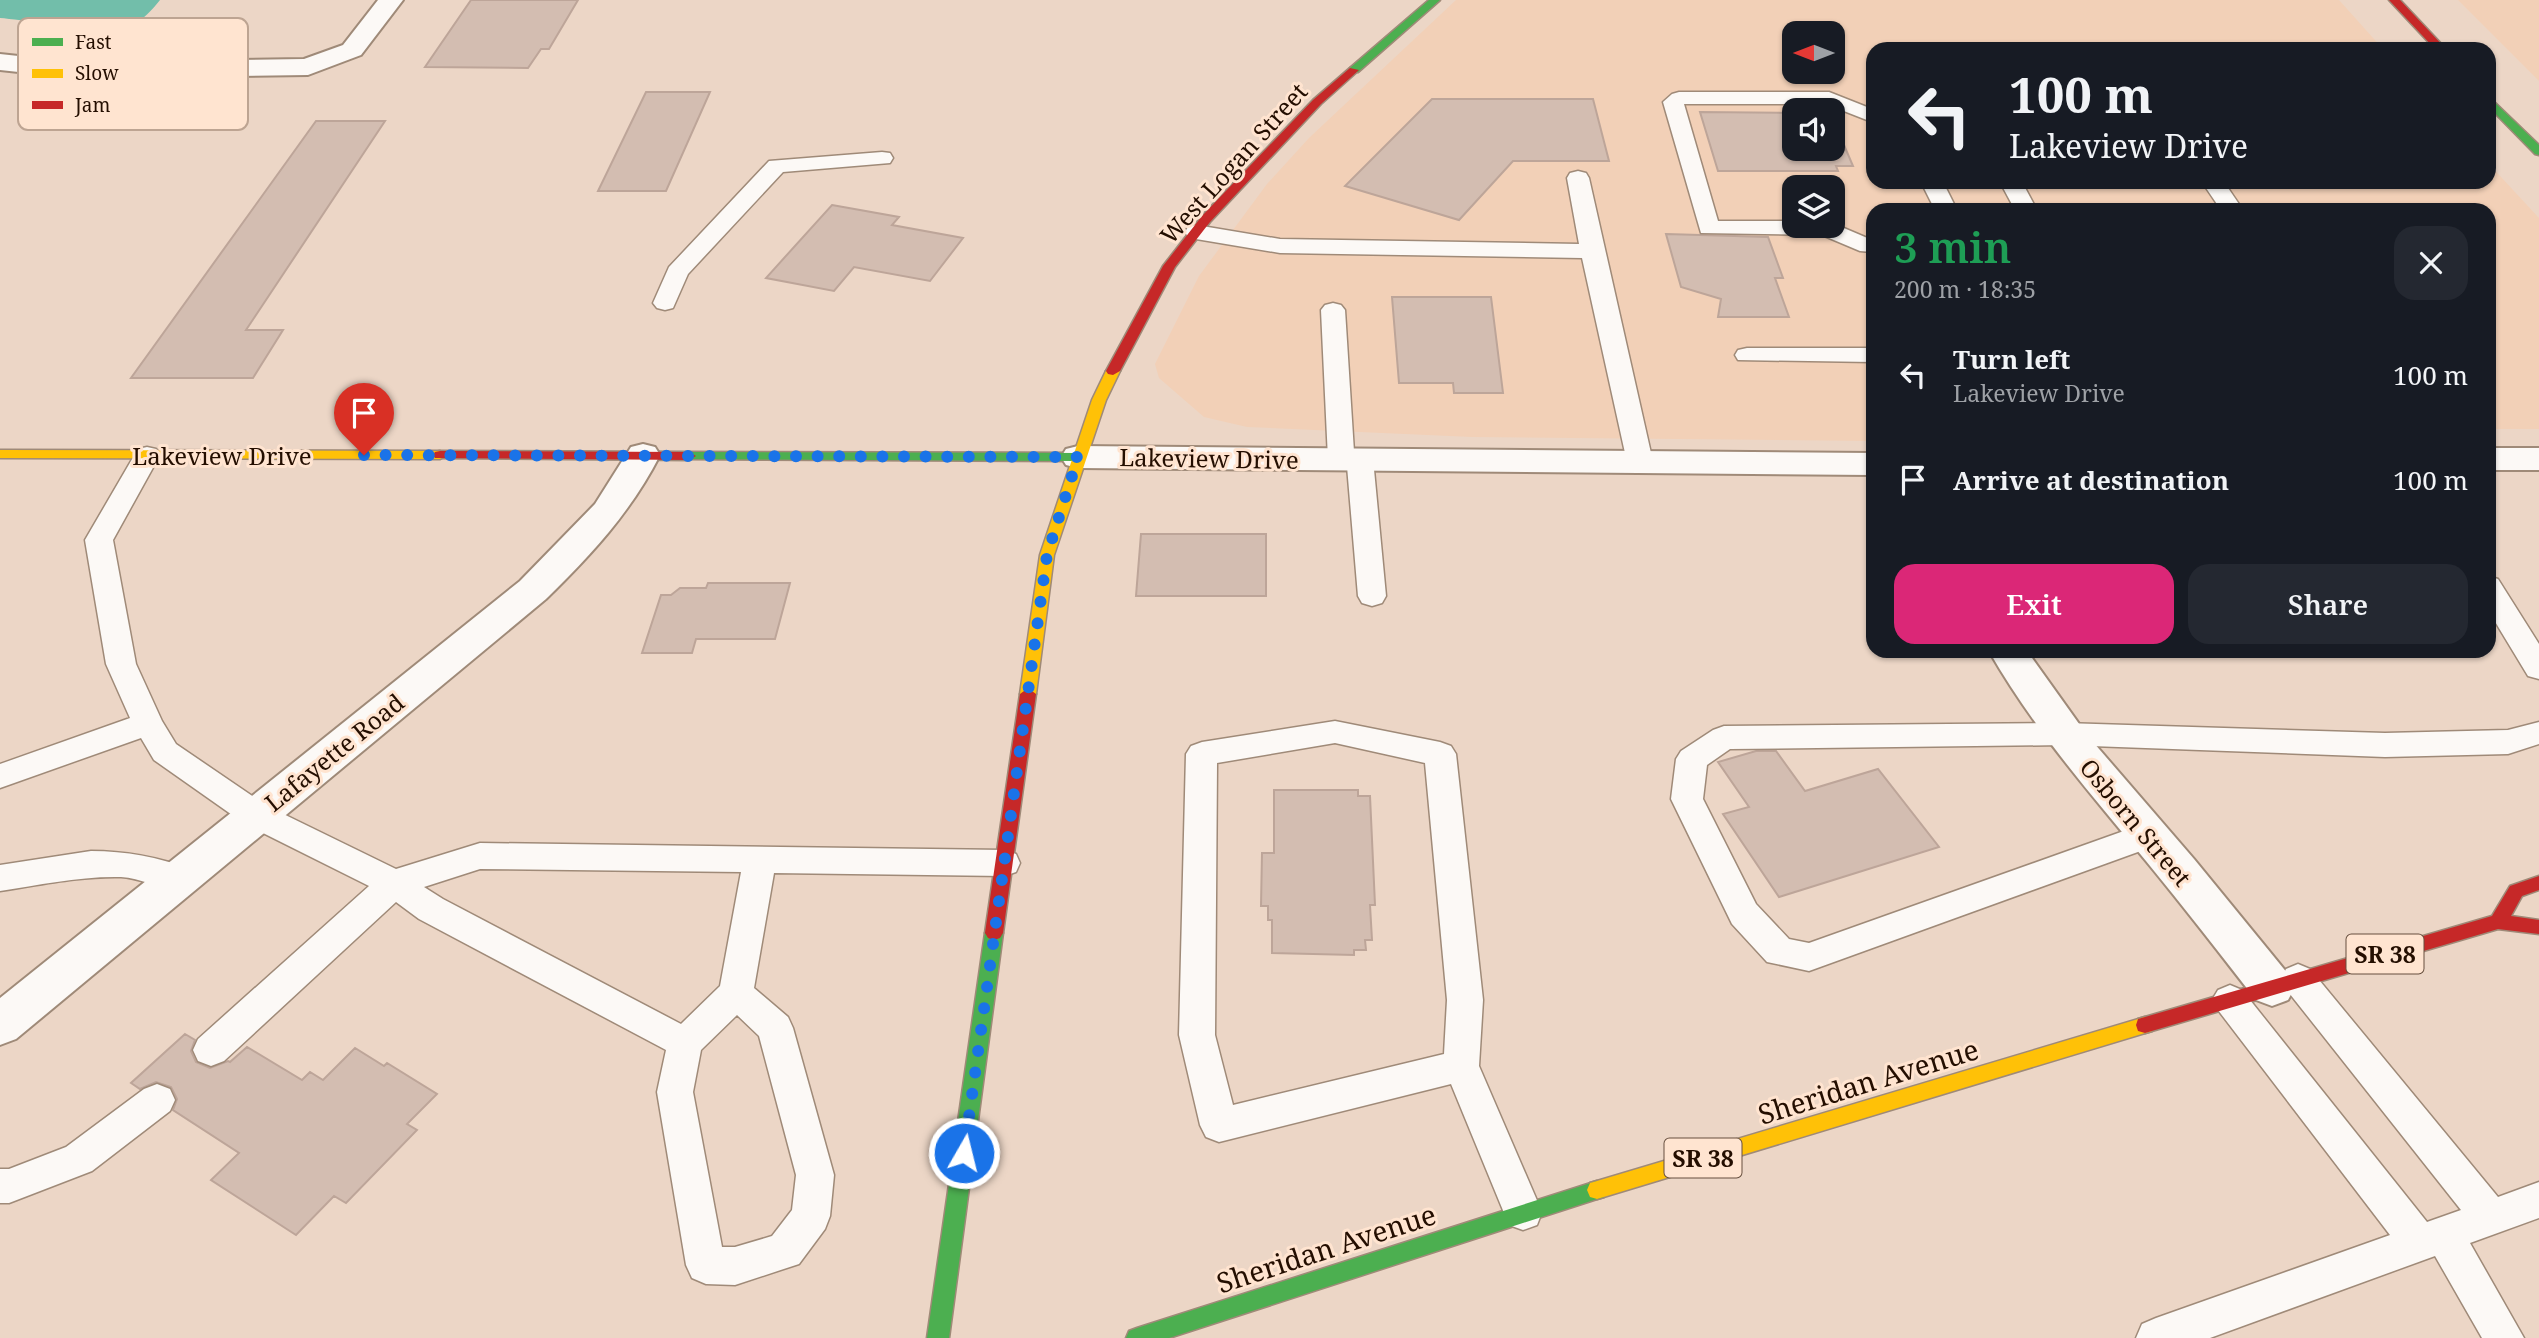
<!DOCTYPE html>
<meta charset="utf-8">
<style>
:root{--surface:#171b24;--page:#242831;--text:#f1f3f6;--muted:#9ea1a6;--accent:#db2777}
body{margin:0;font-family:"Noto Serif",serif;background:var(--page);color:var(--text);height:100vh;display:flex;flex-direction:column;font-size:26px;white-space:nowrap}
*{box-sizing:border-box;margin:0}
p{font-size:23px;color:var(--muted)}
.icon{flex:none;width:38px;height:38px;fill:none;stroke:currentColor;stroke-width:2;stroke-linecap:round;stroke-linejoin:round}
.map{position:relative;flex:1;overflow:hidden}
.drawer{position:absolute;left:1866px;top:203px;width:630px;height:455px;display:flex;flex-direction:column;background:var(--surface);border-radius:21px;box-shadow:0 2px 5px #0004}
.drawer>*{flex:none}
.hud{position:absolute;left:1866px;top:42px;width:630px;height:147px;border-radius:21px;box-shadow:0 2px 5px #0004;background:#171b24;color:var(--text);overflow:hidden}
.needle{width:46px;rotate:270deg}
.controls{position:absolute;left:1782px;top:21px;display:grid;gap:14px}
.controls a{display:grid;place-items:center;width:63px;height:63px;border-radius:14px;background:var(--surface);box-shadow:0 2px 5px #0004;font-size:35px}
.pin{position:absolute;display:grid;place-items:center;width:60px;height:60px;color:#fff;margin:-72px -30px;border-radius:50% 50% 50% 0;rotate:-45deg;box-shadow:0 0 7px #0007}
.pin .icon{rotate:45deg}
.me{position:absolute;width:77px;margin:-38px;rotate:8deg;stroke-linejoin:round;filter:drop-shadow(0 0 5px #0008)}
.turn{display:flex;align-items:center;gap:24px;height:147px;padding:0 28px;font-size:32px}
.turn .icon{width:91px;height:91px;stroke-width:2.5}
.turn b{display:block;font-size:49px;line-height:60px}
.round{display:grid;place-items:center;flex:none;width:74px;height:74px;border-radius:21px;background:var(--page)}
.summary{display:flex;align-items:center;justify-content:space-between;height:119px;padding:0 28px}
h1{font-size:42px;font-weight:600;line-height:52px;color:#1e9e55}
.primary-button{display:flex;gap:14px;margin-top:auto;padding:14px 28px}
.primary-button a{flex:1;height:80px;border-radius:21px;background:var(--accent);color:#fff;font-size:28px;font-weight:600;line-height:80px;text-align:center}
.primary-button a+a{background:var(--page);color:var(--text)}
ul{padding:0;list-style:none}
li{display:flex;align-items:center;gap:21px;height:105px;padding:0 28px}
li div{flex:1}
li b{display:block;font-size:26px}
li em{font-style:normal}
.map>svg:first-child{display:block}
</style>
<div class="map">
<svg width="2539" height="1338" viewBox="0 0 2539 1338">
<rect width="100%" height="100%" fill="#ecd6c6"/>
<path fill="#f2d0b7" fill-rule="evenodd" d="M1456,0H2339L2383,49H1872V182H2488L2489,164L2539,218V429H2489L2488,210H1872V441L1472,437L1247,427L1204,417L1159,378L1155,364L1199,276L1267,184L1309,138ZM1794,33H1832V72H1794ZM1794,110H1832V149H1794ZM1794,187H1832V226H1794Z
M2458,0H2539V81Z"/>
<path fill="#72beaa" d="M0,0H160C152,10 143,20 131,26C114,34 25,20 0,18Z"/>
<path fill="#d3bdb1" stroke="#bda599" stroke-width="2" d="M471,0H578L549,49H541L528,68L425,67Z
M646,92H710L666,191H598Z
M1432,99H1593L1609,161H1513L1459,220L1345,186Z
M1700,112L1794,113V149H1832V117L1853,166H1836L1838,171H1718Z
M316,121H385L246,330H283L253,378H131Z
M832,205L899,217L892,225L963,238L930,281L854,267L834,291L766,278Z
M1666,234L1768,237L1783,278H1775L1789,317H1718L1721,299L1681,287Z
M1392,297H1491L1503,393H1454L1453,383H1399Z
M1141,534H1266V596H1136Z
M708,583H790L775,639H696L692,653H642L661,595H671L680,588H706Z
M1756,751H1776L1805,791L1878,769L1939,847L1779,897L1723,814L1749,807L1718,762Z
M1274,790H1358V796H1370L1375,905H1370L1372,940H1365L1366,950H1354V955L1272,953V920H1268V906H1261L1262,853H1274Z
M185,1034L195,1040L191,1051L196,1062L210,1068L228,1061L230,1062L247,1047L302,1080L310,1072L323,1080L355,1048L384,1066L387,1063L437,1094L407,1124L417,1130L346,1203L334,1196L296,1235L211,1180L239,1153L173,1110L177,1099L171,1087L156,1082L140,1089L131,1083Z"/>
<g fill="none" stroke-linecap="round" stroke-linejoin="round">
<defs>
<path id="lane" d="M1679,92H1829L1872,109V122L1826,104H1684L1718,221H1794V226H1832V223L1872,240V252L1860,251L1822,235L1701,233L1663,102L1672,94Z
M882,152L890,153L893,158L890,163L783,172L688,274L673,308L665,310L657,308L653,303L669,267L769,161Z
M1578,171L1586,173L1589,178L1653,462L1649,468L1640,470L1631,468L1627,462L1582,258L1280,253L1196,239L1188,237L1185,232L1188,227L1196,225L1280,239L1579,244L1567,178L1570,173Z
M1921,182H1943L1957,210H1935Z
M2000,182H2022L2037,210H2015Z
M2202,182H2224L2243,210H2221Z
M1333,303L1341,305L1345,310L1354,452L1369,453L1373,459L1386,596L1382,603L1372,606L1362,603L1358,596L1347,466L1332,465L1328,459L1321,310L1325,305Z
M1747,348H1872V362L1738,360L1735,355L1738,350Z
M147,447L156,449L160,455L113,540L136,664L162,721L176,744L267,806L396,869L480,843L1004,850L1016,854L1020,863L1016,872L1004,876L774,873L754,988L788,1017L793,1028L834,1175L830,1216L825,1229L799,1264L735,1285L706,1284L692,1278L686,1265L657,1092L666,1050L419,919L396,902L224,1061L211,1066L198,1061L193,1050L198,1039L369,886L245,824L154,760L141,738L0,788V764L130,718L106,664L85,540L138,449ZM480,869L741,872L720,986L681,1024L443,899L424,887ZM737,1015L759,1036L796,1175L792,1210L772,1236L735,1247H722L693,1092L701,1050Z
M2488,576L2498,579L2539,644V679L2528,676L2488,610Z
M1335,721L1440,742L1451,746L1456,754L1483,1000L1479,1066L1542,1212L1537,1225L1523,1230L1509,1225L1451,1084L1219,1142L1206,1137L1200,1125L1179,1035L1186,754L1191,746L1202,742ZM1335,743L1425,763L1447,1000L1444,1054L1233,1105L1215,1035L1217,763Z
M2539,722V744L2508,754L2385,757L2064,745L1730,749L1707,765L1703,799L1756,904L1789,939L1809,943L2149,822L2160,826L2165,835L2160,844L1809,971L1767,962L1732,924L1671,799L1676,759L1681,751L1713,730L1724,726L2064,723L2385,733L2508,730Z
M91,851C127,851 157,857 191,869L196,878L191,887C167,895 145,878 121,877C80,876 40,885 0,891V865Z
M2298,964L2310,969L2498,1197L2539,1182V1218L2470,1243L2524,1338H2482L2435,1256L2210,1338H2136L2142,1324L2156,1318L2390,1235L2218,1010L2212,1000L2218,990L2230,985L2242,990L2427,1222L2461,1210L2286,989L2281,979L2286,969Z
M157,1084L170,1089L175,1100L170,1111L92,1171L9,1203H0V1169H9L66,1147L144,1089Z"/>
<path id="street" d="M378,0H403L361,55L308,75L74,78L0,70V54L74,62L304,59L343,45Z
M643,444L655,447L660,455C631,512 591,555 546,599L16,1039L0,1045V998L520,581L595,504L631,447Z
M1078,446L1872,453V475L1078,468L1066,465L1061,457L1066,449Z
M2488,448H2539V470H2488Z
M1989,651H2027L2087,735L2194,859L2288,974L2295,987L2288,1000L2272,1006L2256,1000C2220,954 2184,907 2146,861C2090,793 2033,728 1989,651Z"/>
<path id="fast" d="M1429,0H1440L1358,72H1350V68Z
M2488,96L2539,145V155L2535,154L2488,106Z
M689,452L1078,453L1085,457L1078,461L684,459L682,456L684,453Z
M994,926L1000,928L1003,933L949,1338H927L985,933L988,928Z
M1597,1181L1604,1183L1607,1190L1604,1197L1597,1199L1169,1338H1126L1129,1331L1137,1328Z"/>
<path id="slow" d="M1113,367L1120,371L1106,400L1054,555L1036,694L1028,700L1020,694L1040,555L1092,400L1106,371Z
M0,450L440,451L447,455L440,459L0,458Z
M2145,1017L2152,1019L2154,1025L2152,1031L2145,1033L1597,1199L1590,1197L1587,1190L1590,1183L1597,1181Z"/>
<path id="jam" d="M2389,0H2400L2446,49H2435Z
M1350,68L1359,70L1321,104L1210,222L1175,267L1120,371L1113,375L1108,374L1106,371L1163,266L1202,216L1313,100Z
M440,451L689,452L696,456L689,460L435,458L433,455L435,452Z
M1028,688L1036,694L1003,933L1000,938L994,940L988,938L985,933L1020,694Z
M2539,876V890L2522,896L2511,916L2539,920V934L2498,929L2145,1033L2138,1031L2136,1025L2138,1019L2145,1017L2492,916L2510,886Z"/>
</defs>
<use href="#lane" stroke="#9f8a78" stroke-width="3"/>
<use href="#street" stroke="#9f8a78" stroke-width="4"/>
<use href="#fast" stroke="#9f8a78" stroke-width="3"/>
<use href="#slow" stroke="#9f8a78" stroke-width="3"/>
<use href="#jam" stroke="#9f8a78" stroke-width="3"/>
<use href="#lane" fill="#fcf9f6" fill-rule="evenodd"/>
<use href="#street" fill="#fcf9f6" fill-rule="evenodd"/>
<use href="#fast" fill="#4caf50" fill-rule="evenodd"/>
<use href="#slow" fill="#ffc107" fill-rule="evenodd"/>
<use href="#jam" fill="#c62828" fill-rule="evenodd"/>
</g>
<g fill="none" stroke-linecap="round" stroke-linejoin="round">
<path stroke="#1a73e8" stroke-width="12" stroke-dasharray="0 21.6" d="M364,455L1078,457L1047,555L964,1153"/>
</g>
<g text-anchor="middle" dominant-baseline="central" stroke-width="6" stroke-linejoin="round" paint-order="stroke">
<g fill="#ffe4d0" stroke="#664e3e" stroke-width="2">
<rect x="2346.5" y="934.5" width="77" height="39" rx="5"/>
<rect x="1664.5" y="1138.5" width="77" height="39" rx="5"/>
</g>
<g font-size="23" font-weight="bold" fill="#240e00">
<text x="2385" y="954">SR 38</text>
<text x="1703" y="1158">SR 38</text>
</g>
<g font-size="24" fill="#240e00" stroke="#ffe4d0">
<text transform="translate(1233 163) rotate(-48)">West Logan Street</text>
<text x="222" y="455">Lakeview Drive</text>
<text transform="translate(1209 458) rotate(1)">Lakeview Drive</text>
<text transform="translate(334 752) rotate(-39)">Lafayette Road</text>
<text transform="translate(2136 822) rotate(50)">Osborn Street</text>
</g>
<g font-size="28" fill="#240e00" stroke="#ffe4d0">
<text transform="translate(1868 1081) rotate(-17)">Sheridan Avenue</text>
<text transform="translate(1326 1248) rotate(-18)">Sheridan Avenue</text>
</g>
</g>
<rect x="18" y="18" width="230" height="112" rx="10" fill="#ffe4d0" stroke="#bda492" stroke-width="2"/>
<rect x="32" y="38" width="31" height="8" fill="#4caf50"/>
<rect x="32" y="69" width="31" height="9" fill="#ffc107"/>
<rect x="32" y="101" width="31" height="8" fill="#c62828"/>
<g font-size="19" fill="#240e00">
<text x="75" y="49">Fast</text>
<text x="75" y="80">Slow</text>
<text x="75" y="112">Jam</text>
</g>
</svg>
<div class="controls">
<a><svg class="needle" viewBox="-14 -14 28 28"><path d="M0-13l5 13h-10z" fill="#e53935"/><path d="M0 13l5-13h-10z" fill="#9ea1a6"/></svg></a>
<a><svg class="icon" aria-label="sound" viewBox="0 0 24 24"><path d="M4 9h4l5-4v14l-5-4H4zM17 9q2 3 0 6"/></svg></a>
<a><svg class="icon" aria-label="layers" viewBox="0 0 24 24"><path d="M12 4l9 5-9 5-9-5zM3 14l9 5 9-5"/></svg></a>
</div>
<div class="pin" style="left:364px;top:455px;background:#d93025"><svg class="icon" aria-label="arrive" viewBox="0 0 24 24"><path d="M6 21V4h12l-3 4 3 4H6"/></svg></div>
<svg class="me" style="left:964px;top:1153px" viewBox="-20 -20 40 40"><circle r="17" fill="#1a73e8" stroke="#fff" stroke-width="3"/><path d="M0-11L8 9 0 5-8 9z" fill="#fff"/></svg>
<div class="hud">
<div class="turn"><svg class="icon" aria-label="left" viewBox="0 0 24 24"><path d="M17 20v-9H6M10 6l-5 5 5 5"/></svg><div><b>100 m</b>Lakeview Drive</div></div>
</div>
<section class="drawer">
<div class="summary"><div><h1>3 min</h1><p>200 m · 18:35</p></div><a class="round"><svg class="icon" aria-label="close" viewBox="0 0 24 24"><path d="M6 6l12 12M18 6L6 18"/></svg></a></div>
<ul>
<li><svg class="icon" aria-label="left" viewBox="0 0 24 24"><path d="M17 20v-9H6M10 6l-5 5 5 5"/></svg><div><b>Turn left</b><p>Lakeview Drive</p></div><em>100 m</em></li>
<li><svg class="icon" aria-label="arrive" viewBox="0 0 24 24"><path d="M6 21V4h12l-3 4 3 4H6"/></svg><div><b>Arrive at destination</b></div><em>100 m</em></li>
</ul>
<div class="primary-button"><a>Exit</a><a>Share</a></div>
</section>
</div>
